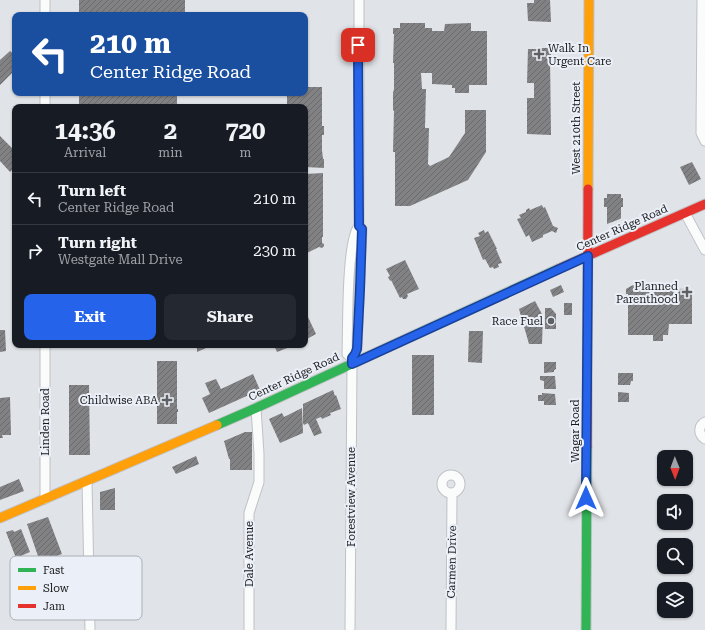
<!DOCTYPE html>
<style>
:root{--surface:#171b24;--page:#242831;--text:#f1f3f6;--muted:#9ea1a6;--line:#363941;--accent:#2563eb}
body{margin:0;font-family:"Roboto Serif",serif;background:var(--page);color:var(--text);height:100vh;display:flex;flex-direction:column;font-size:15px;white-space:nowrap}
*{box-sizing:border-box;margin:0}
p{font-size:13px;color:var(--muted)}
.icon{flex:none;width:22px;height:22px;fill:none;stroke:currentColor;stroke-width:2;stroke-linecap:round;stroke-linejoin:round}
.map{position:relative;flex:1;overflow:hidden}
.side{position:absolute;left:12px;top:104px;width:296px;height:244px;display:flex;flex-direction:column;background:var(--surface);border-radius:8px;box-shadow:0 1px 3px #0004}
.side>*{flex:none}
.hud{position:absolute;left:12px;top:12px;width:296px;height:84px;border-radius:8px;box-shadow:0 1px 3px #0004;background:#1a4fa0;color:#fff;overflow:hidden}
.needle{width:26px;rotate:179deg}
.tools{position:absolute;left:657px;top:450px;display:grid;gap:8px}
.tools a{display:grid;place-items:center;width:36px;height:36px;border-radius:8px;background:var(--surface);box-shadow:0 1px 3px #0004;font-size:20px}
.pin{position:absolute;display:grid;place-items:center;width:34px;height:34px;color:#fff;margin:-17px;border-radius:8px;box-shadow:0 2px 6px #0006}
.me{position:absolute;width:44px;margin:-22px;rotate:0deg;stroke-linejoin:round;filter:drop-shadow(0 0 3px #0008)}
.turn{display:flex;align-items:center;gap:14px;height:84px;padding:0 12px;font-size:18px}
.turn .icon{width:52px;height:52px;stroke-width:2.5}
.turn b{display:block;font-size:28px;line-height:34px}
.eta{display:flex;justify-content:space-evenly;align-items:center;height:68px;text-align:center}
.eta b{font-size:24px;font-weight:700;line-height:28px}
.action{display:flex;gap:8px;margin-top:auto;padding:8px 12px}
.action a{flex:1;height:46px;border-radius:8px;background:var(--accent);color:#fff;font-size:16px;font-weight:700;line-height:46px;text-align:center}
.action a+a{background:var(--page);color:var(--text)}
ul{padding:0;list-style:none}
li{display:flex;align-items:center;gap:12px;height:52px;padding:0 12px;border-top:1px solid var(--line)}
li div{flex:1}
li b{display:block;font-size:15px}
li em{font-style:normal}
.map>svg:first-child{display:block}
</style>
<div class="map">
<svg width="705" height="630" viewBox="0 0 705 630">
<defs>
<pattern id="building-hatch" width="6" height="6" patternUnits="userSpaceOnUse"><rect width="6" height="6" fill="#828285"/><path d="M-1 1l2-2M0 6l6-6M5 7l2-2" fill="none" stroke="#696a6c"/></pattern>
</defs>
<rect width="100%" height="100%" fill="#e0e3e7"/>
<path fill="url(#building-hatch)" d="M79,0H185V15H79Z
M534,0H550L551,22L528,21L527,3H534Z
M400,23H425V28H432V31H444L445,24L471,23V31H487V85H469V93H455V88H452V85L432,84V73H421L422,89H426L425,128H429L428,164L430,166L449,157L465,133V110H486V152L468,180L410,206H395V152H393L394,111L393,110V93L394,89V63H393L394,34H393V28H400Z
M541,48H551V58H550L551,135L527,134V98H534V83H527L528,49H541Z
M10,51L15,55V70L0,85V60Z
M305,87H322V126H324V135H322V150L323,159H324V168L305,167V107H287V93H305Z
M79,93H177V107H79Z
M0,136L15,151V167L10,172L0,161Z
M692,162L701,179L689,185L680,167Z
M323,173V237H322V243L324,244V246L322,248L319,247L305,254V174Z
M607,194H621V198H623V207H621V218L620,219L607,224V207H604V198H607Z
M542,205L543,208L545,207L553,226L558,228L556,233L552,231L543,235V237L532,242L529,235L526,237L517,219L521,218L519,215L526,212V210L529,208L530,210Z
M484,230L485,233L488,231L497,249H496L502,263L498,264L499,267L494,269L493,267L490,268L485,259L483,260L474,238L480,236L478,233Z
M405,260L419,289L407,294L408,296L406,299H403L402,297L400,298L391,280L390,281L388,277L390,276L386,269Z
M561,285L564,292L553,297L550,290Z
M634,285L635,288L689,289L692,291V324H669L668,335H663V341H653V335H628V294H626V289L631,286Z
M535,301L543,316L542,344H529L519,309Z
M564,303H572V315H564Z
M545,308H551L556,314V329H545Z
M308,317L316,334L305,340V319Z
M0,330H5L6,351L0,352Z
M469,331H483L482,363L468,362Z
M197,345H213L197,352Z
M274,345H296L290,348V347L277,352Z
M412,355H434V415H412Z
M157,361H177V409H178V412H177V424H157Z
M544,362H556V369L554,370V372L544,373Z
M618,373H633V381H631L630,385H618Z
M253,374L260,390L209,413L202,398L210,394L205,383L216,379L221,389Z
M540,376H555L556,389H544V381L540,380Z
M69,385H89L90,455H69Z
M333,390L335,396L336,395L341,409L330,413L331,415L322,419L321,417L316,419L322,433L314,436L308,423L304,425L303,423V404Z
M618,392L629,393V402H618Z
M542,393L555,394L556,405H544V401H538V395H542Z
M10,397L11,435H2L3,438H0V398Z
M302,408L303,433L280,443L269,419L282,413L284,417Z
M245,432H252V470H230V459H229L224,441Z
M196,456L199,464L176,474L172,467Z
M19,479L24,491L0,500V487Z
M115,488V510H100V492Z
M48,517L62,554L40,562L27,524Z
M21,529L30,552L16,558L6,532L13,530L14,532Z"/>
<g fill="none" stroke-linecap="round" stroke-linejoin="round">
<defs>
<path id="street" d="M45,0V15
M359,0V226
M702,0L701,133L705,141
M45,107V93
M685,213L705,250
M45,345V499
M705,422C698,426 698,434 705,439
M442 484a9 9 0 1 1 18 0a9 9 0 1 1-18 0Z
M87,481L90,630
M249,630V513L259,482V454L256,408
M350,630L352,364V358L355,354L357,349L359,300L362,229L359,226C346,240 348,331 347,354L352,358
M451,630L452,494"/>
<path id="fast" d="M217,425L256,408L558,269
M586,630L587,447"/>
<path id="slow" d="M588,189L589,0
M0,518L217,425"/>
<path id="jam" d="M558,269L705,204
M587,447L588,189"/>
</defs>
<use href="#street" stroke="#bfc1c5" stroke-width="11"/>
<use href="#fast" stroke="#bfc1c5" stroke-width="11"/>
<use href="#slow" stroke="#bfc1c5" stroke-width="11"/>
<use href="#jam" stroke="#bfc1c5" stroke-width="11"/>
<use href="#street" stroke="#fafbfb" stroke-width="9"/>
<use href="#fast" stroke="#30b455" stroke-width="9"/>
<use href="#slow" stroke="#ff9f0a" stroke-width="9"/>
<use href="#jam" stroke="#e5322d" stroke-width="9"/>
</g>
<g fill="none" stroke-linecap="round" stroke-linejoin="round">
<defs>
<path id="route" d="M358,45L359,226L362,229L360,289L357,349L355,354L352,358V364L588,256L586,498"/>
</defs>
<use href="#route" stroke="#184099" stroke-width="10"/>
<use href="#route" stroke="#2563eb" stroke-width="7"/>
</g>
<g fill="#5e6063" stroke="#ebeff7" stroke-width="1.5">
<path d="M537 48h4v4h4v4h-4v4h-4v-4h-4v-4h4z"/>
<path d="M685 286h4v4h4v4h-4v4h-4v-4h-4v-4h4z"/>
<circle cx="551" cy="321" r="4"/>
<path d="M165 394h4v4h4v4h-4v4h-4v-4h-4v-4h4z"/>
</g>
<g text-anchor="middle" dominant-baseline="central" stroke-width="4" stroke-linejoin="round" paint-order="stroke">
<g font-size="11" fill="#181a1c" stroke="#ebeff7" text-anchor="end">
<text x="548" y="48" text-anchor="start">Walk In<tspan x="548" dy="13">Urgent Care</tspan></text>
<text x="678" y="286">Planned<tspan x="678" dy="13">Parenthood</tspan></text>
<text x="543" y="321">Race Fuel</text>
<text x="158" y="400">Childwise ABA</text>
</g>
<g font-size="11" fill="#181a1c" stroke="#ebeff7">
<text transform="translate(576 128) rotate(-90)">West 210th Street</text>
<text transform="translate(622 228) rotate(-24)">Center Ridge Road</text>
<text transform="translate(294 377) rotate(-25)">Center Ridge Road</text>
<text transform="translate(45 422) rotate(-90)">Linden Road</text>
<text transform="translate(575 431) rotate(-90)">Wagar Road</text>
<text transform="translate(351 497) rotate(-90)">Forestview Avenue</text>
<text transform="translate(249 554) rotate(-90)">Dale Avenue</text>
<text transform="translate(452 562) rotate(-89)">Carmen Drive</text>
</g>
</g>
<rect x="10" y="556" width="132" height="64" rx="6" fill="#ebeff7" stroke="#acafb5" stroke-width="1"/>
<rect x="18" y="568" width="18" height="4" fill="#30b455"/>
<rect x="18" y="586" width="18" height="4" fill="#ff9f0a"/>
<rect x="18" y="604" width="18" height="4" fill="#e5322d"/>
<g font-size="11" fill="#181a1c">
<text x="43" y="574">Fast</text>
<text x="43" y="592">Slow</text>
<text x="43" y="610">Jam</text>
</g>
</svg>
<div class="tools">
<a><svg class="needle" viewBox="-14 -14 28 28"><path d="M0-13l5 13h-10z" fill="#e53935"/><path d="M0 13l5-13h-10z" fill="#9ea1a6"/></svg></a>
<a><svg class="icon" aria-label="sound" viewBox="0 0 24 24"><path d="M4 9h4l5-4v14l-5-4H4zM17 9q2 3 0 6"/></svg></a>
<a><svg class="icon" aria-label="search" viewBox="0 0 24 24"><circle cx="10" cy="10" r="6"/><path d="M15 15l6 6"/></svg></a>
<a><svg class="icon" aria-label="layers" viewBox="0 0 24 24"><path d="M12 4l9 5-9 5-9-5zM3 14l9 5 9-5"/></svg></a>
</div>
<div class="pin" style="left:358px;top:45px;background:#d93025"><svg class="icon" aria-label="arrive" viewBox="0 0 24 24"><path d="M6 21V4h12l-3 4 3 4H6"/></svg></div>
<svg class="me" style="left:586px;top:498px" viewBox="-20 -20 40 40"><path d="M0-17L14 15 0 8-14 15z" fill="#2563eb" stroke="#fff" stroke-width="4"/></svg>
<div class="hud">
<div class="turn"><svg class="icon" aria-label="left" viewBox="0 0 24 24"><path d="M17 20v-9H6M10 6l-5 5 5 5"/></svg><div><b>210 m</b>Center Ridge Road</div></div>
</div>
<section class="side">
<div class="eta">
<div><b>14:36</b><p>Arrival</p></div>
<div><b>2</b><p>min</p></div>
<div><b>720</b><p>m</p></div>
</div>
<ul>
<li><svg class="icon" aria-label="left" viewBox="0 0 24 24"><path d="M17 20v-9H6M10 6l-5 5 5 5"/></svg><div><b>Turn left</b><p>Center Ridge Road</p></div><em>210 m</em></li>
<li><svg class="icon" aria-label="right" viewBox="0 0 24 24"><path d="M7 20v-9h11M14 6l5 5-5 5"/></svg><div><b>Turn right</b><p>Westgate Mall Drive</p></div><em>230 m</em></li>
</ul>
<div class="action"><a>Exit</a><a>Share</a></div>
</section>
</div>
